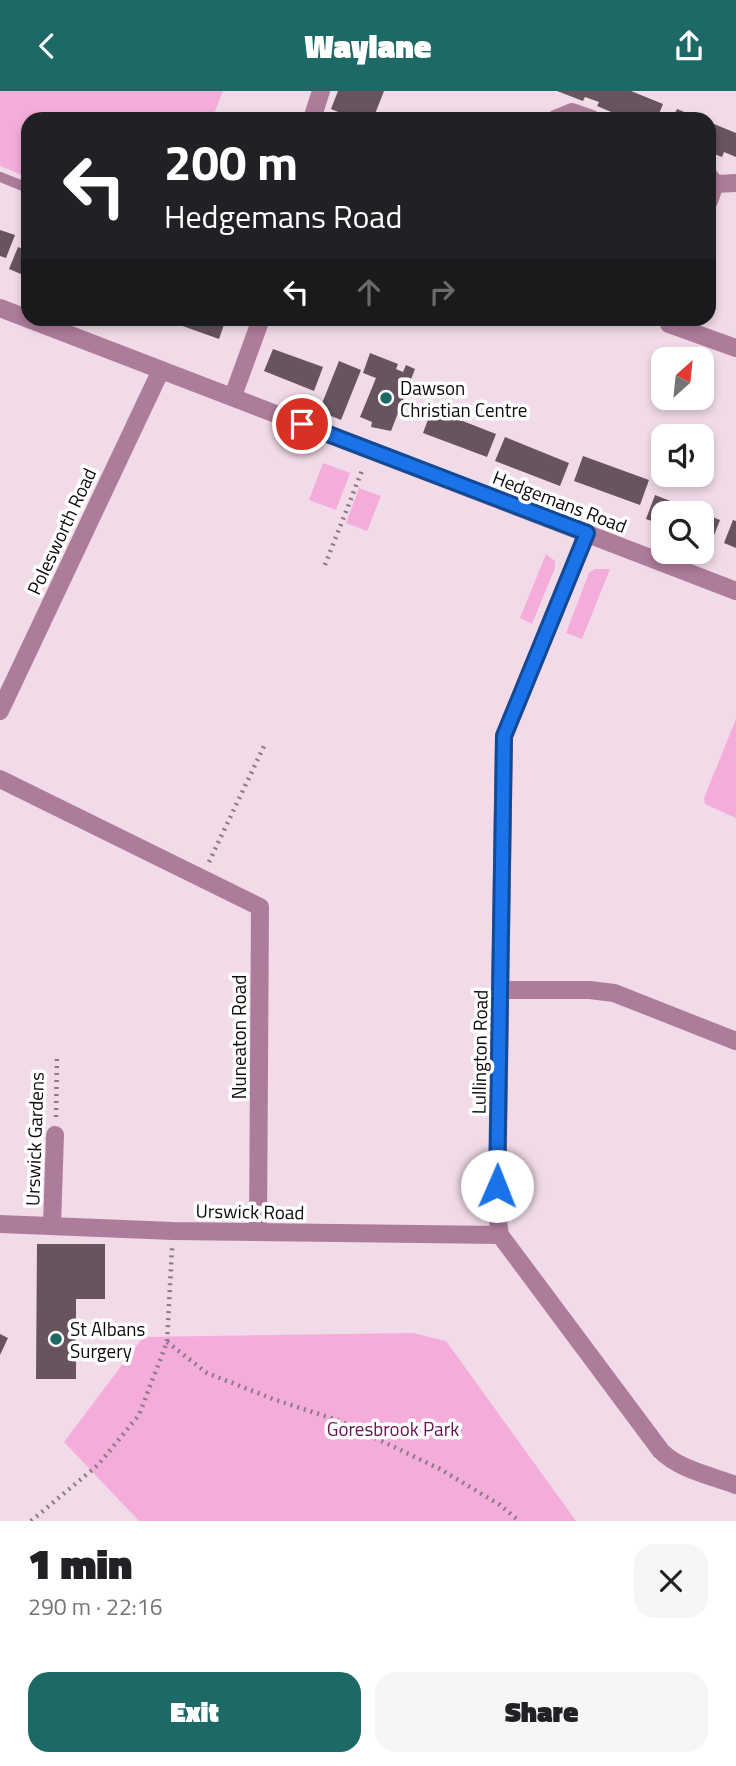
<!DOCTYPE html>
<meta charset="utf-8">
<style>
:root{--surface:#fff;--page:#f6f6f6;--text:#202124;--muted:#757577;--accent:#1c6966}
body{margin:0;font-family:"Titillium Web",sans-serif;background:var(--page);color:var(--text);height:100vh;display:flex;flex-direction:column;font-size:26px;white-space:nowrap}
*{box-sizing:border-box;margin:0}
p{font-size:23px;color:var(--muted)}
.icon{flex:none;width:38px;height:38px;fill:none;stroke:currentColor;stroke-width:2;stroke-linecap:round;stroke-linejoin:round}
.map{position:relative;height:1430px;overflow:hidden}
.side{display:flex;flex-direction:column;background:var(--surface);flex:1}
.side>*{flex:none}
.banner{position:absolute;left:21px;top:21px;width:695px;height:214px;border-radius:21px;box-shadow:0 4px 10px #0003;background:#202124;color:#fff;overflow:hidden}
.needle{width:46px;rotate:27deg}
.buttons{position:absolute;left:651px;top:256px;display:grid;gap:14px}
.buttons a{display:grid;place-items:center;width:63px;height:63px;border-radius:14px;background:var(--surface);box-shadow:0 4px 10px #0003;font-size:35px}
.pin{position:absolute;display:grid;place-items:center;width:60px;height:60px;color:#fff;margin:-30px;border:4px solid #fff;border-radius:50%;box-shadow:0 2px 7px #0007}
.me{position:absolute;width:77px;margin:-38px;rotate:1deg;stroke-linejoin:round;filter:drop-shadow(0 0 5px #0008)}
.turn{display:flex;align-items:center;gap:24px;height:147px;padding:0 28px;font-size:32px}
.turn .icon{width:91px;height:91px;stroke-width:2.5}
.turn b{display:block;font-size:49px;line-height:60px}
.lanes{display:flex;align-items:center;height:66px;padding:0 28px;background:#0003;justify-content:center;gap:35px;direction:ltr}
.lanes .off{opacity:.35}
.round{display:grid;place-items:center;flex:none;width:74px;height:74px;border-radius:21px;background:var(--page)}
.headline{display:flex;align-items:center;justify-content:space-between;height:119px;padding:0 28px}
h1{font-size:42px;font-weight:800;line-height:52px}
.primary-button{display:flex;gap:14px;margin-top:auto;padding:14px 28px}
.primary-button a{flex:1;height:80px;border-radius:21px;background:var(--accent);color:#fff;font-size:28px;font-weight:800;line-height:80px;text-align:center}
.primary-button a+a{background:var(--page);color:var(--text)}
header{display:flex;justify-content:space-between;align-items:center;height:91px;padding:0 28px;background:var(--accent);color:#fff;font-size:32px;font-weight:800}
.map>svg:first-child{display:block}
</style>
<header><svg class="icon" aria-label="back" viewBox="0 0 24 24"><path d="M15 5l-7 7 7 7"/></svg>Waylane<svg class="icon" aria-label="share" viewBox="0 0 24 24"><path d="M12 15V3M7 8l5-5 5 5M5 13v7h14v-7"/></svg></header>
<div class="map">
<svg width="736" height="1430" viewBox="0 0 736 1430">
<rect width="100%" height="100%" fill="#f1dbe8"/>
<path fill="#f4adda" d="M0,0H223L212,28H28V86L0,75Z
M323,372L350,382L336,419L309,409Z
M359,397L381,405L367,440L346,432Z
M546,463L555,470V477L532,533L520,527Z
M595,478H610L582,548L566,542L589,482Z
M736,628V727L705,713L704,707Z
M413,1242L446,1250L576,1430H139L64,1351L143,1246Z"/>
<path fill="#67545f" d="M338,0H384L373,28H355L331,18Z
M557,0H631L663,13L657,28H628L597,15L599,11L585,6L583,10Z
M677,18L702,28H672Z
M709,31L736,42V66L724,61L722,66L709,61Z
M0,139L15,144L6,167L0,165Z
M18,156L28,160V186L9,178Z
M163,228H226L219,248Z
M273,258L323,276L314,300L264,280Z
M370,262L398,273L396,278L403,281L406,274L415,278L391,340L371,336L372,331L360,326L376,287L363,282Z
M339,270L361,279L341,329L319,320Z
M432,318L496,343L487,366L423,342Z
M505,346L569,372L560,395L495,370Z
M583,365L649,389L640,414L574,390Z
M655,404L688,417L701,422H663V434L646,428Z
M702,422L720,429L711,452L702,449Z
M733,429L736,430V457L724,452Z
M37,1153H105V1208H76V1288H36Z
M0,1243L8,1247L0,1264Z"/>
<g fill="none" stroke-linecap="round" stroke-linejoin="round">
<path stroke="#897a83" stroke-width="4.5" stroke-dasharray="2 5" stroke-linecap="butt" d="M325,474L363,377
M209,771L265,653
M56,1026L57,964
M167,1251L207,1282L273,1308L340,1330L440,1378L500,1414L519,1430
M31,1430L98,1374L139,1324L167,1251L172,1157"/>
<path stroke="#ae7c9b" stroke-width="10" d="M0,86L28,97"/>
<path stroke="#ae7c9b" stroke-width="18" d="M312,28L321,0
M555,28L572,21L592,28
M709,85L715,93L709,110
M715,93L736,92
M668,228L669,233L736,257
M233,305L261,228
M587,442L504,645L497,1123L500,1144L661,1360C680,1379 712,1385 736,1394
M0,620L161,279
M0,688L260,816L258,1141
M502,899H590L614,902L736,950
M0,1133L173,1140L500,1144
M52,1134L55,1044"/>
<path stroke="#ae7c9b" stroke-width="18" d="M0,217L736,500"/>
</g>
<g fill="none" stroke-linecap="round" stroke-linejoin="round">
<defs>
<path id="route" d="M302,333L587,442L504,645L497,1095"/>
</defs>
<use href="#route" stroke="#114b97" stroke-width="18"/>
<use href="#route" stroke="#1a73e8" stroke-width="12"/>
</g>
<g fill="#1c6966" stroke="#fff" stroke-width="2.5">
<circle cx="386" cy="307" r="7"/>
<circle cx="56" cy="1248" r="7"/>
</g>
<g text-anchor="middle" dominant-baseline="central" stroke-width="7" stroke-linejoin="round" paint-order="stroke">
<g font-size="19" fill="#10090e" stroke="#fff" text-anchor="start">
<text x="400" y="296">Dawson<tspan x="400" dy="22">Christian Centre</tspan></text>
<text x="70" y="1237">St Albans<tspan x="70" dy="22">Surgery</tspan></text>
</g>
<g font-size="19" fill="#10090e" stroke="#fff">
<text transform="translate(560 410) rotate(21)">Hedgemans Road</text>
<text transform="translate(61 440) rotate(-65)">Polesworth Road</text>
<text transform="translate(238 946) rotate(-90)">Nuneaton Road</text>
<text transform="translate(479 961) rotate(-89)">Lullington Road</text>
<text transform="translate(34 1048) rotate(-88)">Urswick Gardens</text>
<text transform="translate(250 1120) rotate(1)">Urswick Road</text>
</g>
<g font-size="19" fill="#691052" stroke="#fff">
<text x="393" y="1337">Goresbrook Park</text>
</g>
</g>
</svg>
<div class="buttons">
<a><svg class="needle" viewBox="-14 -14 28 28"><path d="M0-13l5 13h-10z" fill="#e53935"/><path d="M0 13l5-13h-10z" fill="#757577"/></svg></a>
<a><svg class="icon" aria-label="sound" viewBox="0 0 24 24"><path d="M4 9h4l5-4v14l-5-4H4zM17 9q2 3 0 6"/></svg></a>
<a><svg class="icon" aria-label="search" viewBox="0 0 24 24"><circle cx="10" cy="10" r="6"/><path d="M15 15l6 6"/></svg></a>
</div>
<div class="pin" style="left:302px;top:333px;background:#d93025"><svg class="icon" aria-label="arrive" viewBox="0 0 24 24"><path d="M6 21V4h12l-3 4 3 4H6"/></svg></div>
<svg class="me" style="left:497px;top:1095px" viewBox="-20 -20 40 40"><circle r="19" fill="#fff"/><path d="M0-13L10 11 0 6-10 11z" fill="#1a73e8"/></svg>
<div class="banner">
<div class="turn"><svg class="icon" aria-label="left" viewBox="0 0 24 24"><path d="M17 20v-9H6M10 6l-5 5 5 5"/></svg><div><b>200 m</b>Hedgemans Road</div></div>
<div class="lanes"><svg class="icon" aria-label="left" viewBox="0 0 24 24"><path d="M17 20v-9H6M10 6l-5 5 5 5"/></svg><svg class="icon off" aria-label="ahead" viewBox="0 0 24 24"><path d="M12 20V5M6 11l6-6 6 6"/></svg><svg class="icon off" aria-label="right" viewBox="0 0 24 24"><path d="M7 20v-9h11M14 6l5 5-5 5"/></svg></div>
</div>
</div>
<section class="side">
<div class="headline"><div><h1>1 min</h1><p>290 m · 22:16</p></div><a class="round"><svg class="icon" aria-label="close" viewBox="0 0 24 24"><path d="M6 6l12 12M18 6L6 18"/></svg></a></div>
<div class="primary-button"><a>Exit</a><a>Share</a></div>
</section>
